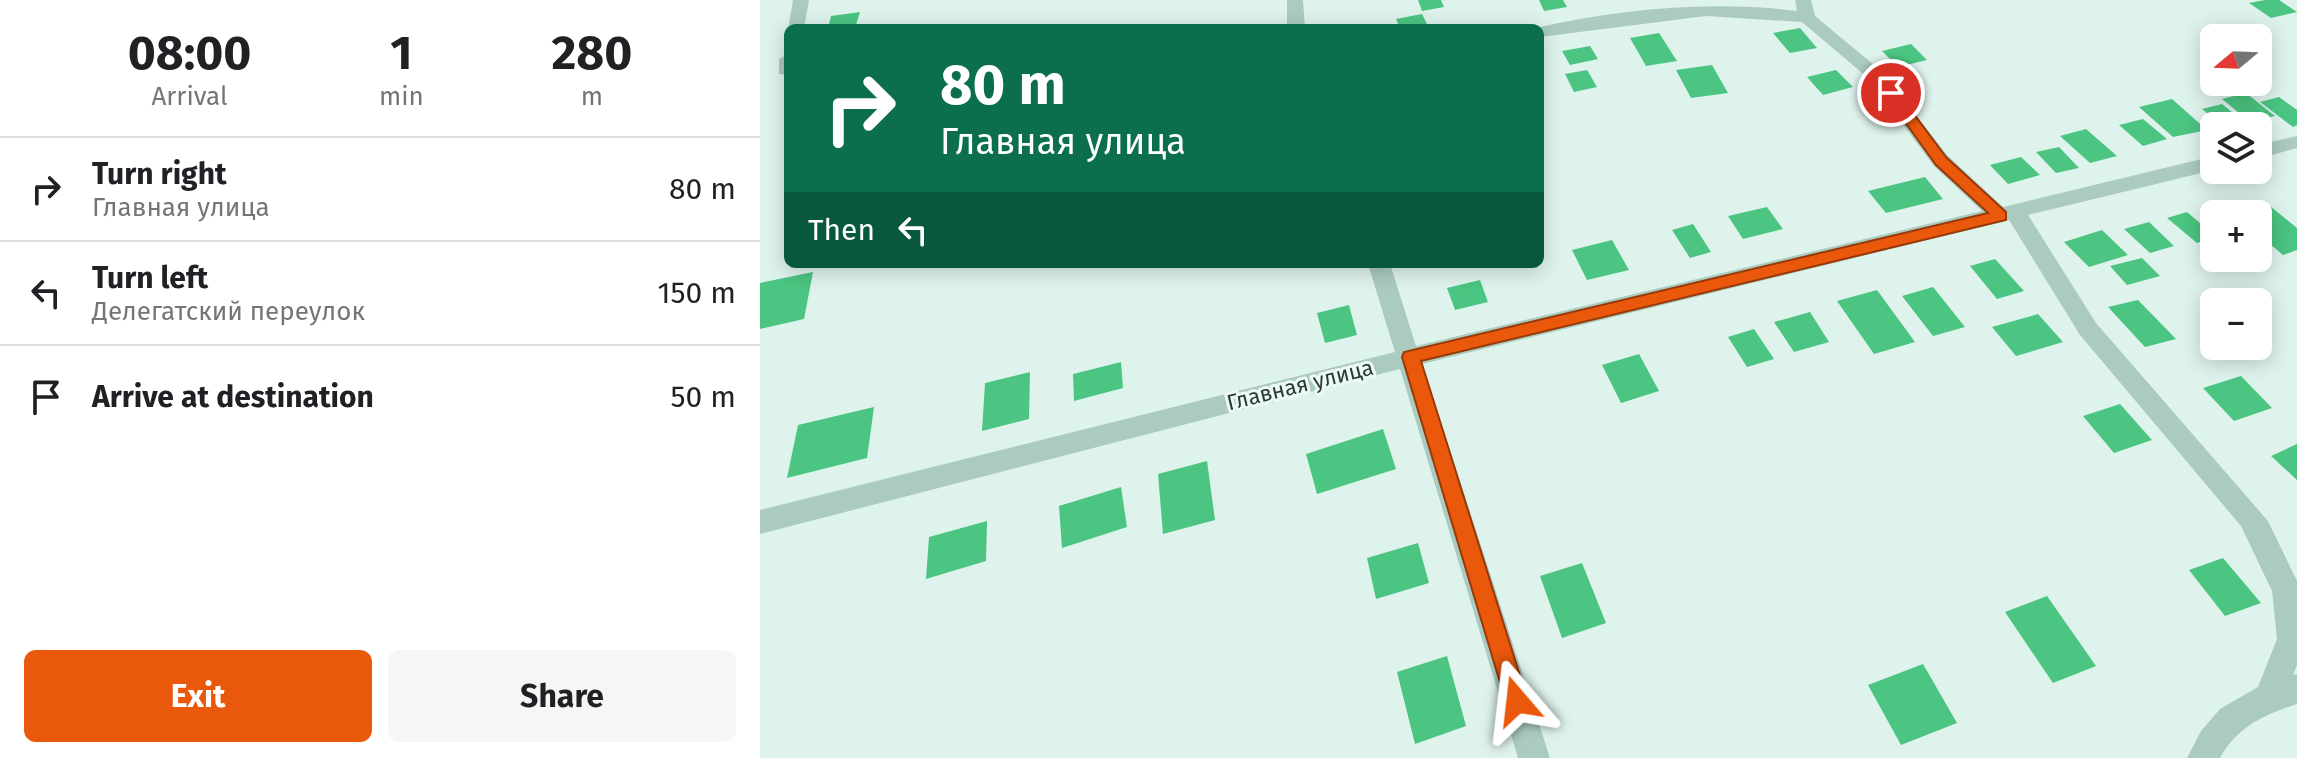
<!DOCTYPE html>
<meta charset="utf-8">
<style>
:root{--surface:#fff;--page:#f6f6f6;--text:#202124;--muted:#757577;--line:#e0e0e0;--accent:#ea580c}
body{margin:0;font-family:"Fira Sans",sans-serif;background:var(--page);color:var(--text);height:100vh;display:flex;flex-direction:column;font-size:30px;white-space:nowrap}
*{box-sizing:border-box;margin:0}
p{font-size:26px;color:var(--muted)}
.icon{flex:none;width:44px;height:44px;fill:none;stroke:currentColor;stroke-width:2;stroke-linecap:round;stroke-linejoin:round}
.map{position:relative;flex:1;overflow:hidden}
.details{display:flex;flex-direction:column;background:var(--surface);width:760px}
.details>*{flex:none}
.guide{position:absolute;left:24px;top:24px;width:760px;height:244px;border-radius:12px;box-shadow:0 4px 20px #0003;background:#0b6e4f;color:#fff;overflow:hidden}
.needle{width:52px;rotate:251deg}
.fabs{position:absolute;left:1440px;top:24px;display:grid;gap:16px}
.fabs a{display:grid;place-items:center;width:72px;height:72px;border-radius:12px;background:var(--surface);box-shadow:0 4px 20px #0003;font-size:40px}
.pin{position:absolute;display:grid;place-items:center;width:68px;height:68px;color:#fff;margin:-34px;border:4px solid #fff;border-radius:50%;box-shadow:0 2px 8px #0007}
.me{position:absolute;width:88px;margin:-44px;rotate:343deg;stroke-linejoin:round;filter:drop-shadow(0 0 6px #0008)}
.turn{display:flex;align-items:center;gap:28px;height:168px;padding:0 24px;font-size:36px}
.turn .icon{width:104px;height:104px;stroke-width:2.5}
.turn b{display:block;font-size:56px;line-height:68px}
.then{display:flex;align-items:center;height:76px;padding:0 24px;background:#0003;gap:16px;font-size:30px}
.eta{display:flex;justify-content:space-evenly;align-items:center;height:136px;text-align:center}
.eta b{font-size:48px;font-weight:700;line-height:56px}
.button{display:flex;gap:16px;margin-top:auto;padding:16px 24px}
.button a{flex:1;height:92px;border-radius:12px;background:var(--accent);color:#fff;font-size:32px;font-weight:700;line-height:92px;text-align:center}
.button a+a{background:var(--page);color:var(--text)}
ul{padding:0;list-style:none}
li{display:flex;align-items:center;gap:24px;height:104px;padding:0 24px;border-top:2px solid var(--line)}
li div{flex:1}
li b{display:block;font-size:30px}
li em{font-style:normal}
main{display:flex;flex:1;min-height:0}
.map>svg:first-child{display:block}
</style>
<main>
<section class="details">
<div class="eta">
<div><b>08:00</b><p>Arrival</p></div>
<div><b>1</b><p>min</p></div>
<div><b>280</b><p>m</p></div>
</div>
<ul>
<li><svg class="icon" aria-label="right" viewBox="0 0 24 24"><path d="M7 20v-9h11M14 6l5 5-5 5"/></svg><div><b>Turn right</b><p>Главная улица</p></div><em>80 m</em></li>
<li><svg class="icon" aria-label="left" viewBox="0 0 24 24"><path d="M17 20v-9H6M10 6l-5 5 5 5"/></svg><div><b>Turn left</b><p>Делегатский переулок</p></div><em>150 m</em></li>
<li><svg class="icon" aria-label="arrive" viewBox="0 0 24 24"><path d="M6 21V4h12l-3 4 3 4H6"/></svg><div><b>Arrive at destination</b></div><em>50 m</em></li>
</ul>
<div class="button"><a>Exit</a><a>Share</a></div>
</section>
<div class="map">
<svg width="1537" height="758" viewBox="0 0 1537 758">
<rect width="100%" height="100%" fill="#dff3ed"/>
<path fill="#4bc581" d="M658,0H681L684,7L662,11Z
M779,0H803L807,7L784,11Z
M1505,0H1519L1537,12L1511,18L1489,3Z
M100,12L95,28H68L71,16Z
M662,14L669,28H640L636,19Z
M1040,28L1057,48L1030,53L1013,33Z
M899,33L917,61L886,66L870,38Z
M1151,44L1167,60L1138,67L1122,51Z
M830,46L838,59L810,65L802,51Z
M952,65L968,93L931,98L916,70Z
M827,70L837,87L814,92L805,74Z
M1076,70L1093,87L1063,95L1047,77Z
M1486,93L1515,116L1490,122L1462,99Z
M1519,97L1537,110V125L1533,127L1500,102Z
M1412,99L1447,130L1413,137L1379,107Z
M1462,104L1484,122L1463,126L1442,109Z
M1383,119L1407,139L1383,146L1359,125Z
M1326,129L1357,156L1330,163L1300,136Z
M1299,147L1319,168L1296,173L1276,152Z
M1261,157L1280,175L1248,184L1230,165Z
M1165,177L1183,199L1126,213L1108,191Z
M1504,201L1537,228V250L1523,255L1498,234V214L1471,211Z
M1007,207L1023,229L983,239L968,216Z
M1427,212L1454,235V238L1437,243L1407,218Z
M1389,222L1414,246L1390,253L1364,229Z
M933,224L951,252L930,258L912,230Z
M1342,230L1368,255L1329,267L1304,242Z
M852,240L869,270L827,280L812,250Z
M1382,258L1400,276L1367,285L1350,266Z
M1235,259L1264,291L1237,299L1210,266Z
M53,272L44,319L0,329V283Z
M720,280L728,302L695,310L687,288Z
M1173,287L1205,327L1173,336L1142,296Z
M1117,290L1155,342L1114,354L1077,301Z
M1378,300L1416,339L1385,347L1348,307Z
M589,305L597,335L565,343L557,313Z
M1050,312L1069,342L1034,352L1014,322Z
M1278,314L1303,342L1256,356L1232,327Z
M994,329L1014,359L987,367L968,337Z
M879,354L899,391L861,403L842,365Z
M361,362L363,388L314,401L313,374Z
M270,372L269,419L222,431L225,383Z
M1481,376L1512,408L1474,421L1443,388Z
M1360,404L1392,440L1354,453L1323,416Z
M114,407L107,458L27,478L38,425Z
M623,429L636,469L557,494L546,454Z
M1537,444V480L1511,456Z
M447,461L455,520L403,534L398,474Z
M361,487L367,527L302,548L299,506Z
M227,521L226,561L166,579L169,537Z
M658,543L669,583L616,599L607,558Z
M1463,558L1501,603L1465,616L1429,570Z
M822,563L846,623L802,638L780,576Z
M1287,596L1336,666L1293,683L1245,612Z
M687,656L706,726L655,744L637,672Z
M1163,664L1197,723L1141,745L1108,685Z"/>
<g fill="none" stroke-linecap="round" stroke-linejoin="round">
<path fill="#abcbc0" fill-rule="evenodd" d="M33,0H49L44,28L28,30Z
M527,0H543L545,28H527Z
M1035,0H1051L1055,16L1120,70L1188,156L1243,207L1454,156V170L1268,215L1336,323L1508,521L1537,581V665L1533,675L1537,674V704C1504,715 1478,726 1460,758H1427L1441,731L1460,709L1498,687L1517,639L1512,591L1481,526L1320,335L1249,220L662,364L790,758H758L640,369L0,534V510L635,352L608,264H630L656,346L1222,211L1174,166L1108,78L1042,22L946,16L780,37V28H775C859,9 952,0 1037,11Z
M28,54V75L19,74V59Z
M1537,136V148L1498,159V145Z"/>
</g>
<path fill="#ea580c" stroke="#983908" stroke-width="2" d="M1131,89L1136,90L1186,157L1246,212V220L661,361L768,701L765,709L757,712L748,709L642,357L644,352L1228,213L1176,165L1124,93Z"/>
<g text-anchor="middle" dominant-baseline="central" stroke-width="6" stroke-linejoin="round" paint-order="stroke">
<g font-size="22" fill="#2a3932" stroke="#ecfaf6">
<text transform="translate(540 385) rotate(-14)">Главная улица</text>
</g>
</g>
</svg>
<div class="fabs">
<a><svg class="needle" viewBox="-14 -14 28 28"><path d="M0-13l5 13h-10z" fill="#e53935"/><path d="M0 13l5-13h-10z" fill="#757577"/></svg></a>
<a><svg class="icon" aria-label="layers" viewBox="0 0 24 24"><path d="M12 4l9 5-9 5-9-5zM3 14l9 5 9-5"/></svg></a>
<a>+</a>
<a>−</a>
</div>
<div class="pin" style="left:1131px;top:93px;background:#d93025"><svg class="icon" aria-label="arrive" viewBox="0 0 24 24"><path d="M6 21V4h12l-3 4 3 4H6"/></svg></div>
<svg class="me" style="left:757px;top:701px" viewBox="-20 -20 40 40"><path d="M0-17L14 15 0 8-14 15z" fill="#ea580c" stroke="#fff" stroke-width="4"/></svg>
<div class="guide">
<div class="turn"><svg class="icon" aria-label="right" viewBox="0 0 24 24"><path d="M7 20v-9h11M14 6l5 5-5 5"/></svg><div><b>80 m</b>Главная улица</div></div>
<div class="then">Then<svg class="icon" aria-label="left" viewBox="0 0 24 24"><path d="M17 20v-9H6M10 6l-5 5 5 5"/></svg></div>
</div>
</div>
</main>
